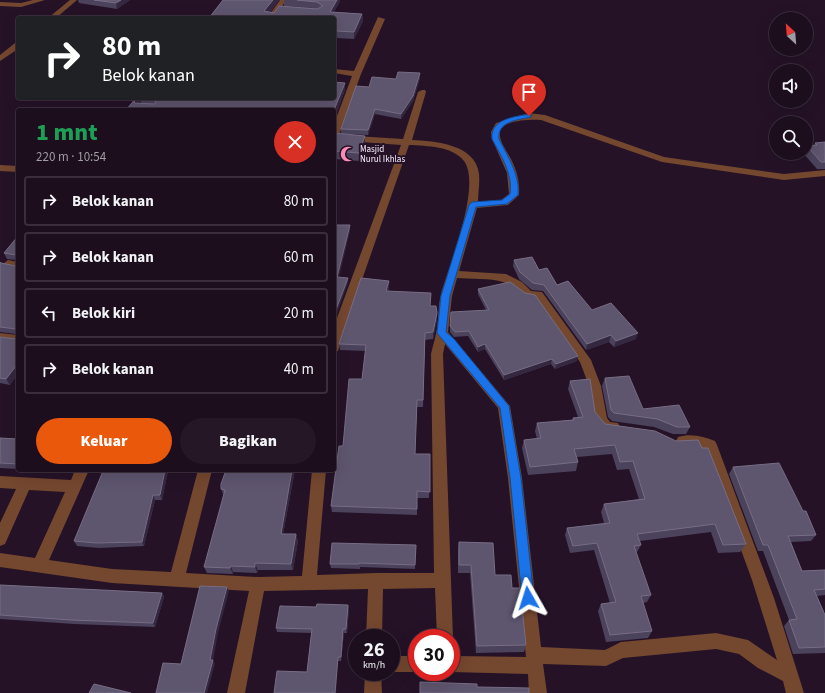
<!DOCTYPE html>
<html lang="id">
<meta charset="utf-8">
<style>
:root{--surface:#1c0e1d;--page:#251726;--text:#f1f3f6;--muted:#a09ca4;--line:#3a2e3b;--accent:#ea580c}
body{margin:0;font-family:"Source Sans 3",sans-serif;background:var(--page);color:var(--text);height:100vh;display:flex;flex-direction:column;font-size:15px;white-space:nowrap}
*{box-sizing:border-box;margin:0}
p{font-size:13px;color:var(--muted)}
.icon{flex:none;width:22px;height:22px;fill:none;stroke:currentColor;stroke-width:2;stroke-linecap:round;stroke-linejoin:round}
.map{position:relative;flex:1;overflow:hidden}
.panel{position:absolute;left:16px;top:108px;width:320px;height:364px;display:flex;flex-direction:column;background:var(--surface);border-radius:4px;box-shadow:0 4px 16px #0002,0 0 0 1px var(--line)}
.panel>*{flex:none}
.top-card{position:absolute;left:16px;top:16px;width:320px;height:84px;border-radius:4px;box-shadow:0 4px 16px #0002,0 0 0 1px var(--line);background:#202124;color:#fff;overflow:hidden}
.needle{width:26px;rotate:334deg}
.buttons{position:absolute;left:769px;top:12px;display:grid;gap:8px}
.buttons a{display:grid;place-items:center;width:44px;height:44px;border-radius:50%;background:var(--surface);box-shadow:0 4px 16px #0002,0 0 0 1px var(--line);font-size:20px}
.speed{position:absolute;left:348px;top:629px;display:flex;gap:8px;font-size:20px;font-weight:700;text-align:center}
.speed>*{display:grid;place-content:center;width:52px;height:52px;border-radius:50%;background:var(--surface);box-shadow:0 4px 16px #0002,0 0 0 1px var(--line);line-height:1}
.speed small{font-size:10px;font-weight:400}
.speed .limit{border:6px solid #d22;background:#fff;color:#111}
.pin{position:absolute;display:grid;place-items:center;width:34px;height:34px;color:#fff;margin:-41px -17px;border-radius:50% 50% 50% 0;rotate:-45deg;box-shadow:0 0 4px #0007}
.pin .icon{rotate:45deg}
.me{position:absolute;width:44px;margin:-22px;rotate:354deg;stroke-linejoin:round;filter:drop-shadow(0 0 3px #0008)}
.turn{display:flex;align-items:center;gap:14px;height:84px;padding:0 20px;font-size:18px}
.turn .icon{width:52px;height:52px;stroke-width:2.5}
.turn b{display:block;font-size:28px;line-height:34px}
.round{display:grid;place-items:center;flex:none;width:42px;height:42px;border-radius:21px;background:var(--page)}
.headline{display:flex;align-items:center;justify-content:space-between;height:68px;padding:0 20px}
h1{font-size:24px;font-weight:800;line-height:30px;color:#1e9e55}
.button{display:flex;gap:8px;margin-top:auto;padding:8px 20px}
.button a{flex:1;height:46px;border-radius:24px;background:var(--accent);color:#fff;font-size:16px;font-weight:800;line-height:46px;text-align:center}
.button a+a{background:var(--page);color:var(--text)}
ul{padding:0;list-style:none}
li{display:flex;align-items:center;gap:12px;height:50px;margin:0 8px 6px;padding:0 12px;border:2px solid var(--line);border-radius:4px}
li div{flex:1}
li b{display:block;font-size:15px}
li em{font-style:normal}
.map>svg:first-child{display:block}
</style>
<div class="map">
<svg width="825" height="693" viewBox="0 0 825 693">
<rect width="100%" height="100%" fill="#251227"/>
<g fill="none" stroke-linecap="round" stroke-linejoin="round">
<path fill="#74472f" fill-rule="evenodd" d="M33,0H45L21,7L0,6V2L21,3Z
M70,0H77L56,18H48Z
M280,0H286L275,18H267Z
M378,17L385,19L361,74L339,135L403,139L418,92L422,90H425L426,92L412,140C434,141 476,144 479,174C480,183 478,193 478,202L501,200L509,194L507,173L492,139L491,132L496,123L529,113L545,115L664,157L784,174L825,170V176L784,180L662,162L541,120C531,119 500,120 500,133C499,142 507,151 511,159C517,171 520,182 519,195L508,205L477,208L459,271L506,274L522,282L531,291L542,292L591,360L601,386L607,418L610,422L618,423L620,427L618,431L607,432L602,431L596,424L589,386L580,362L535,299C519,299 517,286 503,282C491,278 470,279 457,278L452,296L448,332L510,406L522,478L541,647L605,650L621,642L716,633L748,640L777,660L752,580L704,449C696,445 687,448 678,445L676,441L678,437C691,433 703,436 715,441L717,445L774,598L804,693H786L783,681L758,668L739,654L716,649L623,658L606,666L543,664L547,693H529L528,674L450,672L451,656L526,657L508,478L498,408L445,344L443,354L453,638L451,643V638H437L435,588L383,589L382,638H366L368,589L264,591L245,693H227L249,591L112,583L0,567V553L35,558L65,492L29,490L5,544L0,546V523L16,489L0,488V476L71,480L75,470H89L49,560L112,569L171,572L198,470H212L186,573L258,577L302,576L312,470H326L317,575L376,573H434L431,354C433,345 436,336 437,328C439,317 438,305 441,294C449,265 482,186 464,161C452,146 427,146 409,145L342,337L338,351L334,352V326L401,145L334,140V124L352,76L334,73V69L354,71Z
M15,43H18V49L0,61V55Z
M0,165L18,166V172L0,171Z
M8,260L18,262V270L4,267L3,264Z
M0,333L18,335V343L0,341Z
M391,656H417L418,672H390Z
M365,672H381L382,693H364Z"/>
</g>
<path fill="#4b425c" d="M78,0H130L117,9L79,3Z
M223,0H279L270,12L274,13L279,6L317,8L284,6V0H340V1L334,12L362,14L363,21L354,39L336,38L334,42V18H209Z
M420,73V78L413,101L401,119L375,114L368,135L344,134L365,144L360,161L334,159V133H341V129L369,87L396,79Z
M345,90L334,120V110H126L136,98H334Z
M825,142V169H817L803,153H806V147L807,146L814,145L815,143Z
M18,236V373L10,385L0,383V337L16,339V334L0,332V262L1,263L16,266V260L7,259L4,253Z
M514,260L539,270L557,285L592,310L636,339L614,347L609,342L586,350L543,291L532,290L519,279L513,266Z
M389,288L388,292L430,306L437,313V319L433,339L425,340L423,407H417L415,454H430L429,498H417V515L332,512L331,506L343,446L362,379L366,351L340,350L339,344Z
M478,289L577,361L555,369L551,364L504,380L485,349L478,352L468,336L454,337L450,332V326L486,310L478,294Z
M605,378L643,409L690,427L686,434H673L654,427L612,421L608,417L602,386Z
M570,381L605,424L746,544L740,552L718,553L711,532L640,541L641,545L637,552L636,553L651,595L647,602L643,603L652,631L648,638L606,642L598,611L601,604L610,603L594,550L570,553L565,535L567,528L604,523L601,512L604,504L639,499L629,469L617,470L612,454L577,457L578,462L576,471L528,475L522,448L524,440L537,439L535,431L537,423L572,420L573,418L578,417L568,389Z
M0,438L18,439V469L0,468Z
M733,467L803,511L816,535L811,541L791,542L802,571L825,570V595L817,596L825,615V653L793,654L784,626L789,620L763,551H758L729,474Z
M37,470H62L61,471Z
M106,470H172V471H168L162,500H155L144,546L99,548L77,546L74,541Z
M226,470H295L283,534H296L298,541L293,570H258L257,573L233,572V574L207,573L204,567L224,496L221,489Z
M459,542L495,575L512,588L526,645L524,652L476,653L470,573H458V550Z
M416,545L415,569L360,567V569L331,568L330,564Z
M0,585L162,593L164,597L155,627L74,624L0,619Z
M348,605L349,609L347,633H344L341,661H338L307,672L312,633L277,632L276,628L316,607Z"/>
<path fill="#342740" d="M121,0H130L117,9L116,3Z
M273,0H279L265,18L264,11Z
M337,0H340V1L331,18L330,12Z
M362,14L363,21L354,39V32Z
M336,31V38L334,42V34Z
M420,73V78L413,101L401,119V114Z
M345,83V90L334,120V110Z
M138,98H140L142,105L134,103L135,99Z
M375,109V114L368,135V130Z
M365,136V144L360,161L359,153Z
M350,225V231L338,282L337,277Z
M348,278V283L334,322V315Z
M389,281V288L386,298V291Z
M437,313V319L433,339V332Z
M638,333L636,339L614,347L616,341Z
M611,335L609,342L586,350L587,344Z
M485,344V349L478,352V347Z
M578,356L577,361L555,369L556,364Z
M552,359L551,364L504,380V375Z
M16,366L18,369V373L10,385L6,379Z
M165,470H167L168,471L162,500L160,495Z
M292,470H295L282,540L281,534Z
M153,495L155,500L144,546L142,542Z
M296,534L298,541L293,570L291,564Z
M255,563L258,570L257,573L255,567Z
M231,566L233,572V574L230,568Z
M227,587L229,591L218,633L213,661L215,664L207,693H204L216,629Z
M162,593L164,597L155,627L153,623Z
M348,605L349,609L347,633L346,629Z
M343,629L344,633L341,661V657Z
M338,657V661L336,693H335Z"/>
<path fill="#5e556e" stroke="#776d84" d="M94,0H121L116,3Z
M223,0H273L264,11L274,13L279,6L317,9L323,6L317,2L297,0H337L330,12L362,14L354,32L336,31L334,34V18H209Z
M398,72L420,73L413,96L401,114L375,109L368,130L341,129L356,86L369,87L372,77L396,79Z
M334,82L345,83L334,110H126L136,98H138L135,99L134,103L155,104L156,102L150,98H334Z
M334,133L365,136L359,153L334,151Z
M825,142V162H821L807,146L817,145L815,143Z
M334,225H350L337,277L348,278L334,315Z
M18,236V367L16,366L6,379L0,378V337L16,339V329L0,327V262L1,263L16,266V255L4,253Z
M532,257L539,270L547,268L557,285L568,281L592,310L611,303L638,333L616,341L611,335L587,344L544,285L533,283L520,272L514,260Z
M361,278L389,281L386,291L431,293L430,306H436L437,313L433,332L425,333L423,400H417L415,454H430V492L417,491V509L331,506L339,446H343L349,379H362L366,345L339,344Z
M510,282L525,293L535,295L578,356L556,364L552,359L504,375L485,344L478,347L469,331L455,332L450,326L451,312L489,310L478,289Z
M629,376L643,409L679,405L690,427H677L657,419L614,413L611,410L605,378Z
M590,379L595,412L605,424L655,431L676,441L698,440L702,448H708L746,544L723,545L715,524L637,534L641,545L634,546L651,595L641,596L652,631L610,635L601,604L616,602L597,543L573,546L567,528L610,523L604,504L645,499L633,461L620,462L615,445L574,449L578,462L530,467L524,440L541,438L537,423L574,420L573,418L583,417L570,381Z
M0,438L18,439V464L0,463Z
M779,463L803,511H806L816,535L788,536L802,571L825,570V589L814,590L825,615V647L799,648L789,620L797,619L768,545H763L733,467Z
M106,470H165L160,495H153L142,542L96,543L74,541L103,471H106Z
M226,470H292L281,534H296L291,564L255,563V567L231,566L230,568L204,567L225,490L221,489V484Z
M459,542L493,543L495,575H511L512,588H520L526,645L477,646L471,565H459Z
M332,543L416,545L415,565L359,563V564H330Z
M0,585L162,593L153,623L71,620L0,615Z
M200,586L227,587L216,629L210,660H213L204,693H156L163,663L181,664Z
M317,604L348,605L346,629H343L341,657H338L335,693H274L277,671L307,672L312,629L276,628L280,606L316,607Z
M420,682L477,684V687L529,688V693H420Z
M94,684L131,693H89Z"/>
<path fill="#1a73e8" stroke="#114b97" d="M529,114H531V117C518,120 497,121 499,139C508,157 520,175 518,195L507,204L476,207L450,296L446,332L454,339L509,406L521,478L534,598L532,602L528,603L524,602L522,598L510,478L500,408L437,333L441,296L469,205L472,202L502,200L510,194C513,174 501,156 492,139C490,119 514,117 529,114Z"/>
<defs>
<symbol id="mosque-bare" viewBox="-9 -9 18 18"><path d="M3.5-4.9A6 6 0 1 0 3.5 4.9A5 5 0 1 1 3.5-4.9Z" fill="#ff8ebb" stroke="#251227" stroke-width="2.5" paint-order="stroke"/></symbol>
</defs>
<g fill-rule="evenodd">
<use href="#mosque-bare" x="337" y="143" width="22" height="22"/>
</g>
<g text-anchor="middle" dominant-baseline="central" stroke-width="4" stroke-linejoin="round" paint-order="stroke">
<g font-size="9" fill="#fceffe" stroke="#251227" text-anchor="start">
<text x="360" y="149">Masjid<tspan x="360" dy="10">Nurul Ikhlas</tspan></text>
</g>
</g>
</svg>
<div class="buttons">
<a><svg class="needle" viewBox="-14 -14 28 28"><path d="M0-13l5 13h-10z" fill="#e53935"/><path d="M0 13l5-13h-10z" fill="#a09ca4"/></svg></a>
<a><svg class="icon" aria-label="sound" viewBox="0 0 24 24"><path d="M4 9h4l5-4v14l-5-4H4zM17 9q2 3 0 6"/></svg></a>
<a><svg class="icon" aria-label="search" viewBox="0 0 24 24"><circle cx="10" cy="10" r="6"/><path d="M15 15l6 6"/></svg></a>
</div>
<div class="speed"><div>26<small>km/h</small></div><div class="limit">30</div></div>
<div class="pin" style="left:529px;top:116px;background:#d93025"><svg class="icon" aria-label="arrive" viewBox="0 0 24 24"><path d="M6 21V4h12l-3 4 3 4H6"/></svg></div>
<svg class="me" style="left:528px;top:598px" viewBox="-20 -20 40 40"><path d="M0-17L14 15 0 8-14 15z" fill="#1a73e8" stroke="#fff" stroke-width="4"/></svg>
<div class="top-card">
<div class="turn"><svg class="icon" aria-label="right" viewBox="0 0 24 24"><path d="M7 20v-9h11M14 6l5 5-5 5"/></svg><div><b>80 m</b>Belok kanan</div></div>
</div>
<section class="panel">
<div class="headline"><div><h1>1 mnt</h1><p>220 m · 10:54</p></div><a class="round" style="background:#d93025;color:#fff"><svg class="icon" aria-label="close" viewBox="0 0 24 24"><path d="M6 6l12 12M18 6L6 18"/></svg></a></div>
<ul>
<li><svg class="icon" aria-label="right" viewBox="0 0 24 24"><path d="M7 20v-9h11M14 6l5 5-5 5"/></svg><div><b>Belok kanan</b></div><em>80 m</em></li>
<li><svg class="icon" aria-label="right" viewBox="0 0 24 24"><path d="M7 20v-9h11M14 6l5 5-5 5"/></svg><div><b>Belok kanan</b></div><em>60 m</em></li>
<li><svg class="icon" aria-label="left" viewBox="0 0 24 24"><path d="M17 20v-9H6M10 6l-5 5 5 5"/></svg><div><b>Belok kiri</b></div><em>20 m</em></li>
<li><svg class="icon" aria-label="right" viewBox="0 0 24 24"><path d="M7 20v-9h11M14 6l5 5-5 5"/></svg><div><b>Belok kanan</b></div><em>40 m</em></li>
</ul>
<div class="button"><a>Keluar</a><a>Bagikan</a></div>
</section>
</div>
